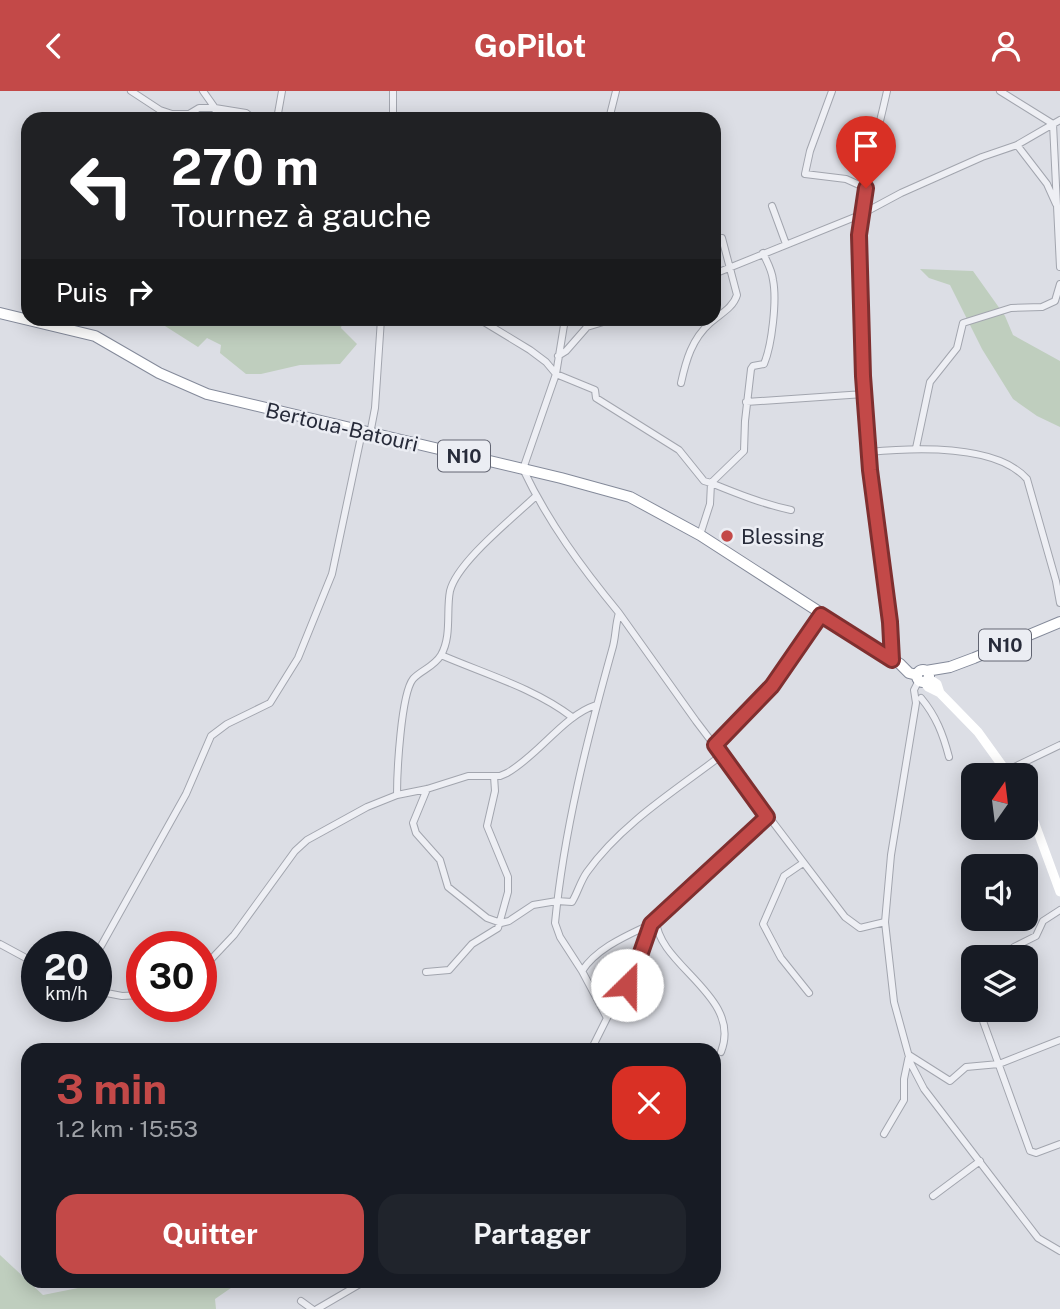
<!DOCTYPE html>
<html lang="fr">
<meta charset="utf-8">
<style>
:root{--surface:#171b24;--page:#20242c;--text:#f1f3f6;--muted:#9ea1a6;--accent:#c34948}
body{margin:0;font-family:"Public Sans",sans-serif;background:var(--page);color:var(--text);height:100vh;display:flex;flex-direction:column;font-size:26px;white-space:nowrap}
*{box-sizing:border-box;margin:0}
p{font-size:23px;color:var(--muted)}
.icon{flex:none;width:38px;height:38px;fill:none;stroke:currentColor;stroke-width:2;stroke-linecap:round;stroke-linejoin:round}
.map{position:relative;flex:1;overflow:hidden}
.drawer{position:absolute;left:21px;top:952px;width:700px;height:245px;display:flex;flex-direction:column;background:var(--surface);border-radius:21px;box-shadow:0 4px 18px #0003}
.drawer>*{flex:none}
.hud{position:absolute;left:21px;top:21px;width:700px;height:214px;border-radius:21px;box-shadow:0 4px 18px #0003;background:#202124;color:#fff;overflow:hidden}
.needle{width:46px;rotate:14deg}
.fabs{position:absolute;left:961px;top:672px;display:grid;gap:14px}
.fabs a{display:grid;place-items:center;width:77px;height:77px;border-radius:14px;background:var(--surface);box-shadow:0 4px 18px #0003;font-size:35px}
.speed{position:absolute;left:21px;top:840px;display:flex;gap:14px;font-size:35px;font-weight:700;text-align:center}
.speed>*{display:grid;place-content:center;width:91px;height:91px;border-radius:50%;background:var(--surface);box-shadow:0 4px 18px #0003;line-height:1}
.speed small{font-size:18px;font-weight:400}
.speed .limit{border:10px solid #d22;background:#fff;color:#111}
.pin{position:absolute;display:grid;place-items:center;width:60px;height:60px;color:#fff;margin:-72px -30px;border-radius:50% 50% 50% 0;rotate:-45deg;box-shadow:0 0 7px #0007}
.pin .icon{rotate:45deg}
.me{position:absolute;width:77px;margin:-38px;rotate:23deg;stroke-linejoin:round;filter:drop-shadow(0 0 5px #0008)}
.turn{display:flex;align-items:center;gap:24px;height:147px;padding:0 35px;font-size:32px}
.turn .icon{width:91px;height:91px;stroke-width:2.5}
.turn b{display:block;font-size:49px;line-height:60px}
.then{display:flex;align-items:center;height:66px;padding:0 35px;background:#0003;gap:14px;font-size:26px}
.round{display:grid;place-items:center;flex:none;width:74px;height:74px;border-radius:21px;background:var(--page)}
.head{display:flex;align-items:center;justify-content:space-between;height:119px;padding:0 35px}
h1{font-size:42px;font-weight:700;line-height:52px;color:var(--accent)}
.button{display:flex;gap:14px;margin-top:auto;padding:14px 35px}
.button a{flex:1;height:80px;border-radius:21px;background:var(--accent);color:#fff;font-size:28px;font-weight:700;line-height:80px;text-align:center}
.button a+a{background:var(--page);color:var(--text)}
header{display:flex;justify-content:space-between;align-items:center;height:91px;padding:0 35px;background:var(--accent);color:#fff;font-size:32px;font-weight:700}
.map>svg:first-child{display:block}
</style>
<header><svg class="icon" aria-label="back" viewBox="0 0 24 24"><path d="M15 5l-7 7 7 7"/></svg>GoPilot<svg class="icon" aria-label="person" viewBox="0 0 24 24"><circle cx="12" cy="8" r="4"/><path d="M4 21q1-7 8-7t8 7"/></svg></header>
<div class="map">
<svg width="1060" height="1218" viewBox="0 0 1060 1218">
<rect width="100%" height="100%" fill="#dcdee5"/>
<path fill="#bfcebe" d="M920,178L973,180L1005,225L1013,244L1060,270V336L1037,325L1013,308L982,258L950,194L929,187Z
M154,228H343L341,237L357,253L340,273L300,274L261,283H246L220,262L221,254L207,247L198,256Z
M0,1164L43,1204L113,1190H241L215,1208L216,1218H0Z"/>
<g fill="none" stroke-linecap="round" stroke-linejoin="round">
<defs>
<path id="minor" d="M131,0L160,19L172,23H189L199,17H215L246,22L254,28
M203,0L215,17L217,28
M832,0L810,60L805,83L846,88L866,97
M887,0C877,46 862,94 859,141C854,242 866,345 878,445C883,486 891,526 892,567
M1000,0L1053,33L1060,176
M277,28L282,0
M393,28V0
M609,28L616,0
M1017,54L1047,93L1056,113
M772,115L786,153
M714,183L860,124L901,102L982,66L1017,54L1060,29
M479,228L530,259L546,271L556,283L595,299L596,307L679,359L704,390L711,392L710,413L700,444
M565,228L556,283L523,378C548,431 582,477 619,522C615,534 616,547 612,559C587,649 564,739 555,832L560,846L582,880L607,927L591,959
M558,265L566,260L587,236L613,228
M681,292C686,269 692,248 710,232C720,223 733,217 737,204L722,147
M746,311L864,303
M370,343L375,317L381,228
M916,357L930,291L957,257L963,232L1011,217L1042,216L1055,210L1060,193
M869,361C912,357 995,352 1027,388L1056,490L1060,512
M711,392L744,360L745,330L751,278L753,275L764,273C772,254 777,209 773,189C772,179 767,171 763,162
M711,392C738,403 763,413 791,419
M619,522L696,630L845,826L860,837L885,831
M441,564C485,583 534,597 572,626
M919,589L914,599L916,612L891,764L885,831L894,911L911,973L924,998L1038,1147L1060,1160
M921,607C936,625 943,643 949,666
M715,654L772,595L821,524
M1006,680L1060,654
M427,698L413,732L416,742L440,769L448,796L487,827L501,832L509,830L533,814L557,810L572,811C578,801 580,791 587,781C621,733 676,699 722,664
M397,704C397,681 401,603 413,588C421,579 434,576 441,564C452,545 446,520 450,500C457,471 513,427 536,405
M803,772L784,785L763,833L781,867L809,902
M656,829C658,875 743,905 721,961
M0,853L37,873
M1014,856L1036,845L1043,830L1060,819
M96,864L186,703L211,645L227,633L270,612L298,567L332,483L362,341
M201,879L234,844L295,760L307,749L367,716L397,704L427,698L468,685H500L507,682C540,663 563,625 596,614
M582,880C597,857 626,845 649,834
M426,881L449,879L472,853L498,837L508,801V786L487,735L495,700L494,685
M96,900L122,905L142,904
M607,927L632,884L651,833L767,725
M983,930L1030,1060L1036,1062L1060,1053
M884,1043L904,1009V988L909,964L950,990L966,976L999,973L1060,949
M933,1105L980,1070
M301,1210L312,1218
M317,1218L365,1190"/>
<path id="trunk" d="M0,222L95,245L159,282L207,303L561,387L630,406L700,444L900,573L909,582L917,584
M917 585a6 6 0 1 1 12 0a6 6 0 1 1-12 0Z
M926,580L950,576L974,567L1060,531"/>
</defs>
<use href="#minor" stroke="#a2a5ae" stroke-width="8"/>
<use href="#trunk" stroke="#848a9a" stroke-width="12"/>
<use href="#minor" stroke="#eeeff4" stroke-width="6"/>
<path stroke="#fff" stroke-width="9" d="M928,587L937,593L940,602
M924,591L928,596L940,602L978,641L1009,684
M1026,714L1035,733L1060,801"/>
<use href="#trunk" stroke="#fff" stroke-width="10"/>
</g>
<g fill="none" stroke-linecap="round" stroke-linejoin="round">
<defs>
<path id="route" d="M627,894L637,873L651,833L767,726L715,654L772,595L821,524L892,569L890,531L870,379L863,285L859,144L866,97"/>
</defs>
<use href="#route" stroke="#7f2f2f" stroke-width="18"/>
<use href="#route" stroke="#c34948" stroke-width="12"/>
</g>
<circle fill="#c34948" stroke="#ebedf3" stroke-width="2.5" cx="727" cy="445" r="7"/>
<g text-anchor="middle" dominant-baseline="central" stroke-width="5" stroke-linejoin="round" paint-order="stroke">
<g fill="#ebedf3" stroke="#626572" stroke-width="2">
<rect x="438" y="349.5" width="52" height="31" rx="5"/>
<rect x="979" y="538.5" width="52" height="31" rx="5"/>
</g>
<g font-size="19" font-weight="bold" fill="#272b3a">
<text x="464" y="365">N10</text>
<text x="1005" y="554">N10</text>
</g>
<g font-size="21" fill="#272b3a" stroke="#ebedf3">
<text transform="translate(342 336) rotate(13)">Bertoua-Batouri</text>
</g>
<g font-size="21" fill="#272b3a" stroke="#ebedf3" text-anchor="start">
<text x="741" y="445">Blessing</text>
</g>
</g>
</svg>
<div class="fabs">
<a><svg class="needle" viewBox="-14 -14 28 28"><path d="M0-13l5 13h-10z" fill="#e53935"/><path d="M0 13l5-13h-10z" fill="#9ea1a6"/></svg></a>
<a><svg class="icon" aria-label="sound" viewBox="0 0 24 24"><path d="M4 9h4l5-4v14l-5-4H4zM17 9q2 3 0 6"/></svg></a>
<a><svg class="icon" aria-label="layers" viewBox="0 0 24 24"><path d="M12 4l9 5-9 5-9-5zM3 14l9 5 9-5"/></svg></a>
</div>
<div class="speed"><div>20<small>km/h</small></div><div class="limit">30</div></div>
<div class="pin" style="left:866px;top:97px;background:#d93025"><svg class="icon" aria-label="arrive" viewBox="0 0 24 24"><path d="M6 21V4h12l-3 4 3 4H6"/></svg></div>
<svg class="me" style="left:627px;top:894px" viewBox="-20 -20 40 40"><circle r="19" fill="#fff"/><path d="M0-13L10 11 0 6-10 11z" fill="#c34948"/></svg>
<div class="hud">
<div class="turn"><svg class="icon" aria-label="left" viewBox="0 0 24 24"><path d="M17 20v-9H6M10 6l-5 5 5 5"/></svg><div><b>270 m</b>Tournez à gauche</div></div>
<div class="then">Puis<svg class="icon" aria-label="right" viewBox="0 0 24 24"><path d="M7 20v-9h11M14 6l5 5-5 5"/></svg></div>
</div>
<section class="drawer">
<div class="head"><div><h1>3 min</h1><p>1.2 km · 15:53</p></div><a class="round" style="background:#d93025;color:#fff"><svg class="icon" aria-label="close" viewBox="0 0 24 24"><path d="M6 6l12 12M18 6L6 18"/></svg></a></div>
<div class="button"><a>Quitter</a><a>Partager</a></div>
</section>
</div>
